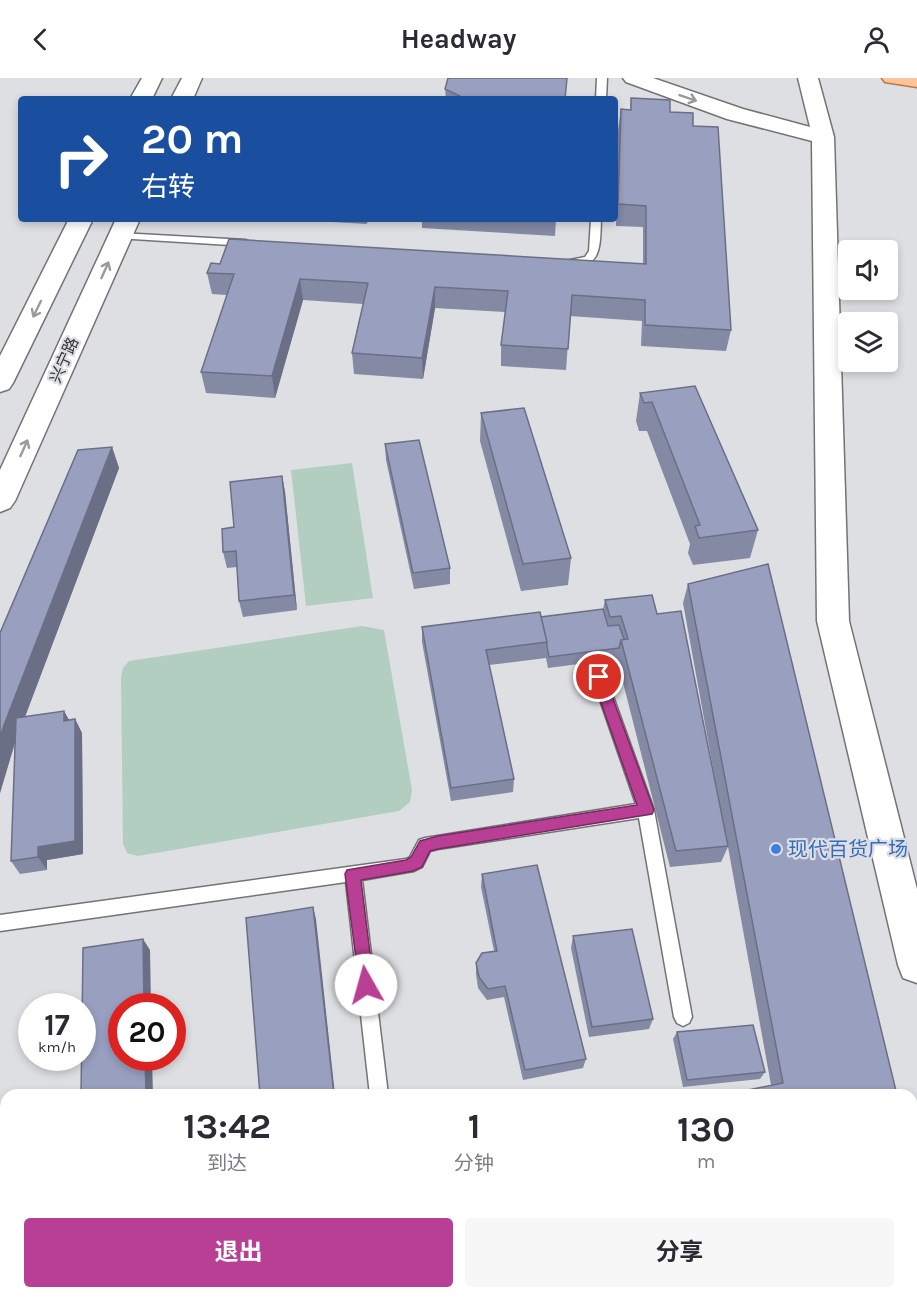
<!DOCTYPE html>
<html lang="zh">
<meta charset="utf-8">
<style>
:root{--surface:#fff;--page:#f7f7f7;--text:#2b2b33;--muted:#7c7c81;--accent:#b83f93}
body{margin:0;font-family:Karla,"Noto Sans SC",sans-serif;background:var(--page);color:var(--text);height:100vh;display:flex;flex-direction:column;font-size:22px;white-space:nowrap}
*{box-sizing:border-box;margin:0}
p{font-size:20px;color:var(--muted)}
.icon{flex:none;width:33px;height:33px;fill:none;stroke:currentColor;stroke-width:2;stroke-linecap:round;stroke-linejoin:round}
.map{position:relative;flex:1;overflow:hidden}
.panel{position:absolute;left:0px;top:1011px;width:918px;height:210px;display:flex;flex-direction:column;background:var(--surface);border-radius:18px 18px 0 0;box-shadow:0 3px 9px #0003}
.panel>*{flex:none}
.hud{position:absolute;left:18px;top:18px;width:600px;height:126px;border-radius:6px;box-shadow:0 3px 9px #0003;background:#1a4fa0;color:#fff;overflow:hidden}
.controls{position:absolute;left:838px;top:162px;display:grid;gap:12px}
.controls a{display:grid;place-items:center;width:60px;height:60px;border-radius:6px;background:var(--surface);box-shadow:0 3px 9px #0003;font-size:30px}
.speed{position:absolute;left:18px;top:915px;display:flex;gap:12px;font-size:30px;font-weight:700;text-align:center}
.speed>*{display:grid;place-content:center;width:78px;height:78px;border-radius:50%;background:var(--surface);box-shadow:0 3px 9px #0003;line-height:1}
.speed small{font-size:15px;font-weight:400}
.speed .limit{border:9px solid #d22;background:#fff;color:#111}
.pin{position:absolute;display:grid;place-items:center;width:51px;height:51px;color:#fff;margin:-26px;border:3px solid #fff;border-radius:50%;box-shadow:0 2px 6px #0007}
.me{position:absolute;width:66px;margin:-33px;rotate:353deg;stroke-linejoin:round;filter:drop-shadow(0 0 4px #0008)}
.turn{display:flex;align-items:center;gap:21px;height:126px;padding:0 24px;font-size:27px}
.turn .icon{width:78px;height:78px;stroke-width:2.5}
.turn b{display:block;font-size:42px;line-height:51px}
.eta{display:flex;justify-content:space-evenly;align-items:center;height:102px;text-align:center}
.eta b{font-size:36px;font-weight:700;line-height:42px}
.button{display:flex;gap:12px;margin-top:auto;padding:12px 24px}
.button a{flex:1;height:69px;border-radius:6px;background:var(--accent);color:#fff;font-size:24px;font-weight:700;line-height:69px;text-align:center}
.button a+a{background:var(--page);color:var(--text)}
header{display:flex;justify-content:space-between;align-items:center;height:78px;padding:0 24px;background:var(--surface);font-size:27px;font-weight:700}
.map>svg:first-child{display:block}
</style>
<header><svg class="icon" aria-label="back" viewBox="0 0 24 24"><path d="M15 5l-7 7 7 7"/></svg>Headway<svg class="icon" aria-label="person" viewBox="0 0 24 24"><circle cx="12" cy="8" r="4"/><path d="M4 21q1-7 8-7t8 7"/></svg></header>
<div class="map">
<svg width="917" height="1221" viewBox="0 0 917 1221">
<rect width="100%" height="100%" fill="#dedfe2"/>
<path fill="#b2cec1" d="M352,385L373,520L306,528L291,392Z
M362,548L384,552L412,712L410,724L399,733L138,778L127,775L123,766L121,600L123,590L129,583Z"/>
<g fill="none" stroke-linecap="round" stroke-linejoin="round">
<defs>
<path id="lane" d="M597,0H607L606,21H596Z
M591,141H601C600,168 602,194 565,187V183L585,179L589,173Z
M120,155L246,162L251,165L246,168L116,160V156Z
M599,593L604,595L606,599L654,732L692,939L689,945L683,948L677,945L674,939L639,740L438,771L430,773L422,789L414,793L362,802L388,1017H370L346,804L0,853V837L406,781L410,779L419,762L425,760L636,726L592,599L594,595Z
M6,1120V1140L0,1142V1122Z"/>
<path id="secondary" d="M142,0H162L152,21H130Z
M182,0H202L193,21H171Z
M623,0H653L743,31L810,49L798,0H818L834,59L849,543L917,811V905L903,900L898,887L817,543L812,63L727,41L626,4Z
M69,141H93L13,305L9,311L0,314V278Z
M116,141H140L15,423L10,430L0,434V392Z"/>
<path id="primary" d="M882,0H917V9L885,4Z"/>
</defs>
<use href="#lane" stroke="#737376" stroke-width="3"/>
<use href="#secondary" stroke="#737376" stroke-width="3"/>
<use href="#primary" stroke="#b67a48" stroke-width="3"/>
<use href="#lane" fill="#fff" fill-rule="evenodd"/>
<use href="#secondary" fill="#fff" fill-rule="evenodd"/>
<use href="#primary" fill="#fdc597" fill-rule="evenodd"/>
</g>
<path fill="#8489a4" d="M445,11L565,21H446Z
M631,20L670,34L693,48L731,252L726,273L641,268L642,243L570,238L566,292L501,288V267L505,234L435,230L423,301L354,296L352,275L363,226L303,222L275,320L206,315L201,294L227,217L212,216L207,195L220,186H643V149L616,148L618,52L621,31L630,32Z
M280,141H368L367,146Z
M422,141H556L555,158L422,150Z
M695,308L758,452L750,480L693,487L688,475L690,466L647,353H639L636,343L640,315Z
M481,335L571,480L568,507L521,513L480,363Z
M385,366L450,490V506L414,511L386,382Z
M112,369L119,390L25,639L69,642L75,641L82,655L83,776L47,782V792L20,796L11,783L15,663L0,715V555Z
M282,398L285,414L297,532L243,539L239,523L237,489L227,490L223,474L234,449Z
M688,506L897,1017L771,1007L728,769L721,784L670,789L617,581L548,590L546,580L489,587L514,701L513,714L451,723L422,564V549L541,539L603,531L605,522L657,536L717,712L683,525Z
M482,796L586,981L583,990L523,1002L504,919L487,922L478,910L476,896V885L494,873L481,809Z
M573,858L653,941L649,951L589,959L571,870Z
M677,954L765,994L760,1001L683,1009L673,961Z"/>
<path fill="#6b6f86" d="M300,201L303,222L275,320L272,298Z
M435,209V230L423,301L422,280Z
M112,369L119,390L15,665L0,715V659L4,647Z
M282,398L285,414L297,532L294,517Z
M64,633L72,647L64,643Z
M75,641L82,655L83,776L47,782V792L38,779V769Z
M313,829L316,841L335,1017H334Z
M143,861L150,872L151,928H144Z
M145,980H152L153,1017H146Z"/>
<path fill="#999fbf" stroke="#6b6f86" stroke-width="1.5" d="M448,0H567L565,21H466L445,11Z
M631,20L670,22V34L693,35V48L718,49L731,252L645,247V222L572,217L568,271L501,267L508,213L435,209L422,280L352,275L368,205L300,201L272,298L201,294L234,196L207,195L211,185L220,186L229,161L646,186V128L618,126L621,31L631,32Z
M695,308L758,452L699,460L695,448L700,447L652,324L644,325L640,315Z
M524,330L571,480L523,486L481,335Z
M419,362L450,490L413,495L385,366Z
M112,369L4,647L0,659V555L78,372Z
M282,398L294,517L239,523L236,473L223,474L222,451L234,449L230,404Z
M768,486L897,1017H723L783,1005L688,506Z
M652,517L657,536L681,533L728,768L676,773L621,562L628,561L621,538L610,539L605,522Z
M603,531L608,548L619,547L624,561L621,562L619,570L549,579L547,569V564L541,539Z
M540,534L547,564L486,572L514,701L451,710L422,549Z
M64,633V643L75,641V763L38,769V779L11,783L16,640Z
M537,787L586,981L525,992L505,908L488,911L479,899L476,885L482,875L497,873L482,796Z
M313,829L334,1017H260L246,840Z
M632,851L653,941L592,949L573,858Z
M143,861L144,928H122V980H145L146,1017H81L83,870Z
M753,947L765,994L687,1002L677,954Z
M912,1077L917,1098V1221H0V1161L6,1159V1215H912Z"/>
<defs><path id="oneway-shaft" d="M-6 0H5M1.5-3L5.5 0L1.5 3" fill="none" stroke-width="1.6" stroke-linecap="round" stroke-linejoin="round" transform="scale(1.5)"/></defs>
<g stroke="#9a9a9a">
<use href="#oneway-shaft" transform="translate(688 20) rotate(19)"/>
<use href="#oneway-shaft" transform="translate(105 192) rotate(-66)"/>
<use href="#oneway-shaft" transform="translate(37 231) rotate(116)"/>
<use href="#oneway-shaft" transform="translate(24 370) rotate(-66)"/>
</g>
<path fill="#b83f93" stroke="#782960" stroke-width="1.5" d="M599,594L605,599L654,732L652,736L438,771L430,773L422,789L413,793L361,802L374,907L371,912L366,915L360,912L345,796L347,792L406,782L411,779L420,763L438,758L637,727L592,599Z"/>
<circle fill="#3f7fe0" stroke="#dedfe2" stroke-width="2" cx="776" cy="771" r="6"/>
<g text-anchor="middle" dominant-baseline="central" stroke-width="4.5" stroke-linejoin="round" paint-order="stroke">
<g font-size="16" fill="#353536" stroke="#dedfe2">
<text transform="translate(64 282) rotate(-66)">兴宁路</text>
</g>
<g font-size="20" fill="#366cbe" stroke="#dedfe2" text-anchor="start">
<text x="788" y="771">现代百货广场</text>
</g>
</g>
</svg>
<div class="controls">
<a><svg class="icon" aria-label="sound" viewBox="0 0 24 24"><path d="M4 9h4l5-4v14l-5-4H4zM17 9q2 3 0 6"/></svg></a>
<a><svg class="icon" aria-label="layers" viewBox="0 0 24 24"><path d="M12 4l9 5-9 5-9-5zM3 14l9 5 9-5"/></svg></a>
</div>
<div class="speed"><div>17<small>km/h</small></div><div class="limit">20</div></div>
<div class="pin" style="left:599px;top:599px;background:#d93025"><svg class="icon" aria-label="arrive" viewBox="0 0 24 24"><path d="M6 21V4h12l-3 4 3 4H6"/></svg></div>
<svg class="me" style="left:366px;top:907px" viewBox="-20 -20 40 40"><circle r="19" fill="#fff"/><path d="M0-13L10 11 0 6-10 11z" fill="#b83f93"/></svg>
<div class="hud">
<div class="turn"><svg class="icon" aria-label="right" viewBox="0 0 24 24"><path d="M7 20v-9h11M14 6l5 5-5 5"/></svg><div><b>20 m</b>右转</div></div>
</div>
<section class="panel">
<div class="eta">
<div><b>13:42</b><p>到达</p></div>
<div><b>1</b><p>分钟</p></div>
<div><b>130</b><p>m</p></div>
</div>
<div class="button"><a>退出</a><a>分享</a></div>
</section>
</div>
